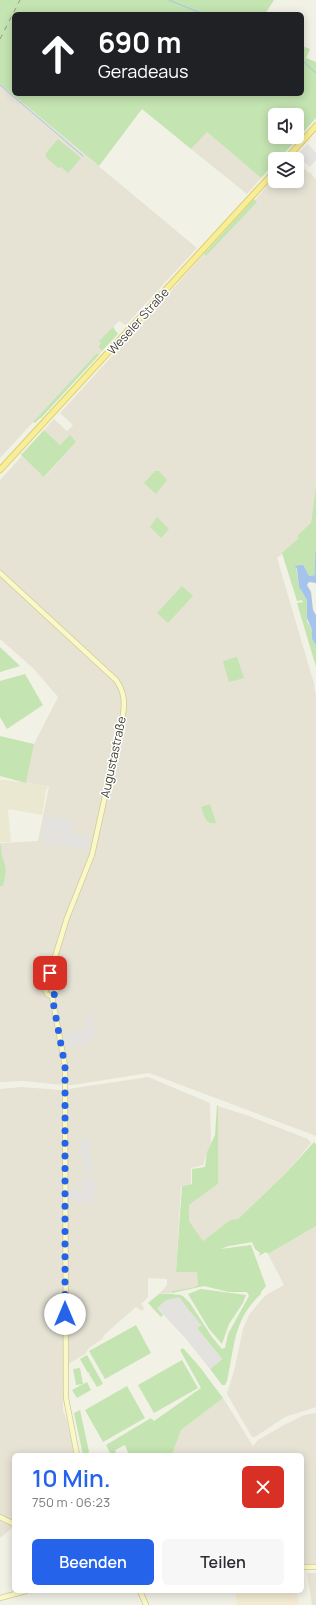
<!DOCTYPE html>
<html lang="de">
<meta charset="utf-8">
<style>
:root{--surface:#fff;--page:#f7f7f7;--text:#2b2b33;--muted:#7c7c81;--accent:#2563eb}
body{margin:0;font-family:Manrope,sans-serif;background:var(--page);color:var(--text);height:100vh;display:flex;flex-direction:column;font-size:15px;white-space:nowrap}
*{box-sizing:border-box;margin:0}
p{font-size:13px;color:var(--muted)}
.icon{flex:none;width:22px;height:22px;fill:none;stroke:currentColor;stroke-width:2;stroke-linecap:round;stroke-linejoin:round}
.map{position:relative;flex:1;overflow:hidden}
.details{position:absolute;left:12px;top:1453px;width:292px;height:140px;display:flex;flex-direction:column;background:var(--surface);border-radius:6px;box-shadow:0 2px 10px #0003}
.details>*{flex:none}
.banner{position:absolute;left:12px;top:12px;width:292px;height:84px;border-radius:6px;box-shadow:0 2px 10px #0003;background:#202124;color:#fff;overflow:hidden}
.fabs{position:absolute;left:268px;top:108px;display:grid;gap:8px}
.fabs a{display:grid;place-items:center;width:36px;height:36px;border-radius:6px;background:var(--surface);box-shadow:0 2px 10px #0003;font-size:20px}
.pin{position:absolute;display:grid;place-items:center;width:34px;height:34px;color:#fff;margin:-17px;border-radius:8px;box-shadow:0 2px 6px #0006}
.me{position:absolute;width:44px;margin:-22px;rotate:0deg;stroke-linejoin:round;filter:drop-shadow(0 0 3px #0008)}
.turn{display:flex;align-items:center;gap:14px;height:84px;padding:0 20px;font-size:18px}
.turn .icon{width:52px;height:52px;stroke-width:2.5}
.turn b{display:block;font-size:28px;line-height:34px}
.round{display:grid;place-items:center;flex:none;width:42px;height:42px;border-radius:6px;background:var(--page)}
.overview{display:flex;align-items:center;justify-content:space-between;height:68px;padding:0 20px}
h1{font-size:24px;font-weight:600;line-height:30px;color:var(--accent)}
.button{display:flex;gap:8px;margin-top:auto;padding:8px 20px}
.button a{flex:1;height:46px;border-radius:6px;background:var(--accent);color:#fff;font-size:16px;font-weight:600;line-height:46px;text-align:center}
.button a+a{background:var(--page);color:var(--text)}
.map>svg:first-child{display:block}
</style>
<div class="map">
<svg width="316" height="1605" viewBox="0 0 316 1605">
<rect width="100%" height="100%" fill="#f2f1e6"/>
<path fill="#e6e3d5" d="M0,84L197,248L126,325L119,321L100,341L101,343L98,347L102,351L99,355L97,353L0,458Z
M206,131L261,178L247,194L191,149Z
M299,164L309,173L310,172L316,180V485L311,523L298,536L299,538L293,545L277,558L315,687H314L316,695V1136L149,1073L72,1085H63L23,1081L0,1082V843L38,841L49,786L26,783L34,744L58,697L34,669L0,639V480L22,456L45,477L76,442L60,445L44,430L54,419L67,431L73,425L60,413L123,344L127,342L139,329L138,328L204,254L206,256L256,202L255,200L271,181L277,187L283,181H297V165Z
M148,1077L210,1103L211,1142L203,1165L191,1168V1184L181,1186L176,1272H198V1284L195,1287L172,1291V1293L159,1294L167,1285V1279L148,1278V1297L141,1304L144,1308L142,1311L136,1307L104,1335L102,1339L89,1348L85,1354L63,1367V1410L67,1421L74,1455H14V1525L12,1528L0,1538V1089L21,1087L62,1090Z
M218,1106L249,1116L308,1139L311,1143L285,1174L238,1219L230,1220L203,1241L189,1221V1205L218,1184Z
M316,1226V1407L285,1417L255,1437H252L227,1394L234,1371L243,1329L249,1315L257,1305L266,1295L284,1285L268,1254Z
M223,1398L253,1446L258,1440L284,1425L304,1415L316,1413V1566H302V1455H172L181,1430Z
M307,1573H316V1605H312Z"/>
<path fill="#f3ebd2" d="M235,1591H297L299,1605H237Z"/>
<path fill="#ebe8d1" d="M0,780H5L49,786L46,790L42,815L8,809L11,842H0Z"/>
<path fill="#c4e4b1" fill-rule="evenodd" d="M0,0H274L265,14H14V94H302V46L310,49L306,58L316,62V118L279,159H275V163L261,178L207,132L191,149L142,109L99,166L0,84ZM275,115H297V137H275Z
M58,139L81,158L68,173L61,167L58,168L46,157V153Z
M254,199L257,202L206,256L204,254Z
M113,327L118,334L102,351L98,347L101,343L99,341Z
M97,353L99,355L41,418H40L35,423L33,422Z
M44,430L60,445L70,435L76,442L44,477L21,455Z
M155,471H159L167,480L156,494L144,483Z
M316,485V580V575L309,576L304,566H296L299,587L307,600V621L312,630V639L316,645V667L297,603L303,602L302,600L297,601L282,553L299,538L297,536L311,523Z
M157,517L169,529L161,538L150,527Z
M182,586L193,596L168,623L157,613Z
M0,647L20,666L0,672Z
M236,657H237L244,678L229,682L223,661Z
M25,674L43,705L7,729L0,717V681Z
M0,736L34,744L26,783L0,776Z
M210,804L216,823C205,825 204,815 201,807Z
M0,844C2,847 1,852 2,856C7,867 6,875 3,886H0Z
M217,1105L218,1106V1184L189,1205V1221L203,1241L230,1220L238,1219L285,1174L314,1142L316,1145V1226L268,1254L266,1252L259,1256L260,1253L255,1249L252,1242L229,1246L220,1249L251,1245L266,1286L261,1292V1294C233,1320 235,1345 227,1381L225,1385H222L210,1369L222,1359L197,1328L201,1325L157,1308L163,1315L161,1317L148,1303L159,1294H172L181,1295L184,1297L190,1303L212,1337L222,1349L225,1348L228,1334L249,1296L247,1292H229L204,1286L172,1293V1291L195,1287L198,1284L197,1272H176L182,1186L192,1184V1169L205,1167L207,1152L215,1135Z
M201,1289L246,1295L243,1303L229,1324L222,1344L209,1329L188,1294Z
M136,1325L151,1353L105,1379L89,1351Z
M183,1348L199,1366L223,1398L181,1430L172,1455H129L125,1445L115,1450L117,1455H111L106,1445L151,1418L154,1421L201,1388L180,1350Z
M87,1355L103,1384L97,1387L89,1374L91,1372L88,1373L80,1359Z
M182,1360L198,1388L154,1413L138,1385Z
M80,1368L83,1384L87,1382L91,1390L77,1398L72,1390L83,1384L76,1385L73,1369Z
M127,1386L145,1418L103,1442L85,1410Z
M80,1410L89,1452L86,1455H83L74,1413Z"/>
<path fill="#e3e2de" d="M308,144L316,153V160L310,167L297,155Z
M45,816L74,822L72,833L90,836L88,850L42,843Z
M93,1015L96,1035L87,1043L66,1047L63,1036L87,1028L84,1016Z
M80,1141H90L92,1172H84V1156H80Z
M83,1177H95L94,1203H79V1201H68V1189H83Z
M179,1297L201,1325L197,1328L222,1359L210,1369L186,1339L157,1308L166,1300Z"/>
<path fill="#a6c3ec" d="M302,565L304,566L309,576L316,575V583L309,582L307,585L311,592L313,610L316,615V645L312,639V630L307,618V600L299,587L297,569L295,566Z"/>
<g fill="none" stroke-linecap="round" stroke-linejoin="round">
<path stroke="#a6c3ec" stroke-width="1" d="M169,0L203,14
M302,60L316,73
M0,85L83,156
M315,575L316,552"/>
<defs>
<path id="secondary" d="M0,573L116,680C124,691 125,701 123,715L92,855L67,918L50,973V985
M45.5 990a5.5 5.5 0 1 1 11 0a5.5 5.5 0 1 1-11 0Z
M52,996L65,1066L66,1398L77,1455
M0,1517L14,1524
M302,1567H316
M140,1591L146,1605
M0,1598L26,1591"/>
<path id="primary" d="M286,159L316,126
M0,470L275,171"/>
</defs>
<use href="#secondary" stroke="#d0cb98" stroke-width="6"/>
<use href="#primary" stroke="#ddcf6a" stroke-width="7"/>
<use href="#secondary" stroke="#fbf8c7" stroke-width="4.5"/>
<use href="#primary" stroke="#f8ee99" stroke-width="5"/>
<path stroke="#959595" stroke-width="1" stroke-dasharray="5 5" stroke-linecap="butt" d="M0,39L20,0"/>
</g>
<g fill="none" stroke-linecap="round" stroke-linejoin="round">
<path stroke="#2563eb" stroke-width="7" stroke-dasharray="0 12.6" d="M50,973V985L53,986L56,990L55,994L52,996L65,1066V1314"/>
</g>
<g text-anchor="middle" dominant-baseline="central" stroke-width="3" stroke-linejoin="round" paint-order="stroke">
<g font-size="12" fill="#454136" stroke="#fff">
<text transform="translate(138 321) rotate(-48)">Weseler Straße</text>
<text transform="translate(113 757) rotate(-78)">Augustastraße</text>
</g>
</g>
</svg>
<div class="fabs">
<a><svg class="icon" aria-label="sound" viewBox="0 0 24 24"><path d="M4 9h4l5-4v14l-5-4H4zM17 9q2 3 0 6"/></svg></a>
<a><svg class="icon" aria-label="layers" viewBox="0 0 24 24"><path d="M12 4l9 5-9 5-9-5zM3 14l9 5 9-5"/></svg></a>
</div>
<div class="pin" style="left:50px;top:973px;background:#d93025"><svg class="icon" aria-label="arrive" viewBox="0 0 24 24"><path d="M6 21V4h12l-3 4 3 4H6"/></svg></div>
<svg class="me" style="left:65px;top:1314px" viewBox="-20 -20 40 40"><circle r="19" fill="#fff"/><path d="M0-13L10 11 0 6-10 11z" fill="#2563eb"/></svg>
<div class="banner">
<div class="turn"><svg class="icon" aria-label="ahead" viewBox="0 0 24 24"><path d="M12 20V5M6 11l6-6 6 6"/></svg><div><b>690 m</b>Geradeaus</div></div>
</div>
<section class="details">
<div class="overview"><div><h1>10 Min.</h1><p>750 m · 06:23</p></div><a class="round" style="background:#d93025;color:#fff"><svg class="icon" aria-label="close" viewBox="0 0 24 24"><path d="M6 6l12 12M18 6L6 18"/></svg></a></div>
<div class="button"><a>Beenden</a><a>Teilen</a></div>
</section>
</div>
